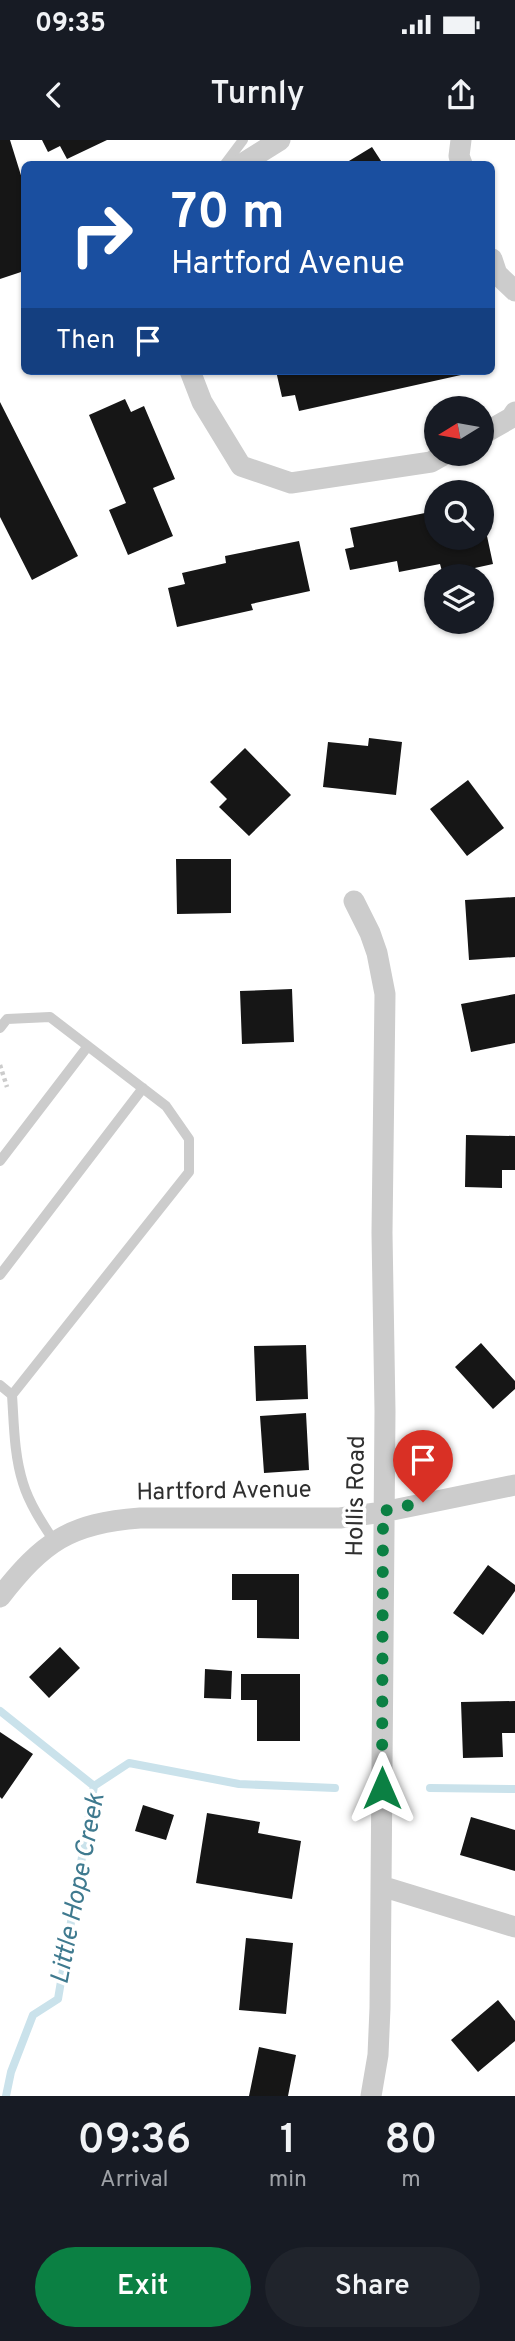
<!DOCTYPE html>
<style>
:root{--surface:#171b24;--page:#20242c;--text:#f1f3f6;--muted:#9ea1a6;--accent:#0b8043}
body{margin:0;font-family:Overpass,sans-serif;background:var(--page);color:var(--text);height:100vh;display:flex;flex-direction:column;font-size:26px;white-space:nowrap}
*{box-sizing:border-box;margin:0}
p{font-size:23px;color:var(--muted)}
.icon{flex:none;width:38px;height:38px;fill:none;stroke:currentColor;stroke-width:2;stroke-linecap:round;stroke-linejoin:round}
.map{position:relative;height:1956px;overflow:hidden}
.sheet{display:flex;flex-direction:column;background:var(--surface);flex:1}
.sheet>*{flex:none}
.hud{position:absolute;left:21px;top:21px;width:474px;height:214px;border-radius:10px;box-shadow:0 2px 5px #0004;background:#1a4fa0;color:#fff;overflow:hidden}
.needle{width:46px;rotate:259deg}
.tools{position:absolute;left:424px;top:256px;display:grid;gap:14px}
.tools a{display:grid;place-items:center;width:70px;height:70px;border-radius:50%;background:var(--surface);box-shadow:0 2px 5px #0004;font-size:35px}
.pin{position:absolute;display:grid;place-items:center;width:60px;height:60px;color:#fff;margin:-72px -30px;border-radius:50% 50% 50% 0;rotate:-45deg;box-shadow:0 0 7px #0007}
.pin .icon{rotate:45deg}
.me{position:absolute;width:77px;margin:-38px;rotate:0deg;stroke-linejoin:round;filter:drop-shadow(0 0 5px #0008)}
.turn{display:flex;align-items:center;gap:24px;height:147px;padding:0 35px;font-size:32px}
.turn .icon{width:91px;height:91px;stroke-width:2.5}
.turn b{display:block;font-size:49px;line-height:60px}
.then{display:flex;align-items:center;height:66px;padding:0 35px;background:#0003;gap:14px;font-size:26px}
.eta{display:flex;justify-content:space-evenly;align-items:center;height:119px;text-align:center}
.eta b{font-size:42px;font-weight:600;line-height:49px}
.button{display:flex;gap:14px;margin-top:auto;padding:14px 35px}
.button a{flex:1;height:80px;border-radius:42px;background:var(--accent);color:#fff;font-size:28px;font-weight:600;line-height:80px;text-align:center}
.button a+a{background:var(--page);color:var(--text)}
.status{display:flex;justify-content:space-between;align-items:center;height:49px;padding:0 35px;background:var(--surface);direction:ltr}
.status svg{height:19px;fill:currentColor}
header{display:flex;justify-content:space-between;align-items:center;height:91px;padding:0 35px;background:var(--surface);font-size:32px;font-weight:600}
.map>svg:first-child{display:block}
</style>
<div class="status"><b>09:35</b><svg viewBox="0 0 49 12"><path d="M0 12V9h3v3zM5 12V6h3v6zM10 12V3h3v9zM15 12V0h3v12zM26 1h20v11H26zM47 4h2v5h-2z"/></svg></div>
<header><svg class="icon" aria-label="back" viewBox="0 0 24 24"><path d="M15 5l-7 7 7 7"/></svg>Turnly<svg class="icon" aria-label="share" viewBox="0 0 24 24"><path d="M12 15V3M7 8l5-5 5 5M5 13v7h14v-7"/></svg></header>
<div class="map">
<svg width="515" height="1956" viewBox="0 0 515 1956">
<rect width="100%" height="100%" fill="#fff"/>
<g fill="none" stroke-linecap="round" stroke-linejoin="round">
<path stroke="#cae2eb" stroke-width="8" d="M0,1571L94,1646
M430,1648L515,1649
M6,1956L11,1932L33,1875L58,1859L94,1646L129,1623L239,1644L335,1648"/>
</g>
<path fill="#161616" d="M0,0H10L24,45V71H23L24,131L0,139Z
M42,0H107L67,19L60,6L48,12Z
M372,7L383,24H344Z
M276,231H460L461,235L299,271L295,255L282,257Z
M125,259L131,272L144,266L175,339L153,348L173,396L128,415L109,370L126,363L89,275Z
M0,262L78,416L32,440L0,377Z
M430,372L436,397H481V383L484,382L493,424L443,435L440,424L399,432L397,421L350,430L345,409L354,407L350,388Z
M299,401L310,451L251,464L253,470L177,487L168,448L185,444L182,433L226,423L225,416Z
M369,598L402,602L396,655L323,647L328,602L368,606Z
M245,608L291,655L249,696L219,667L227,659L210,642Z
M468,640L504,688L467,716L430,669Z
M176,719H231V773L177,774Z
M515,757V817L469,820L465,760Z
M292,849L294,902L242,904L240,851Z
M515,854V903L471,912L461,864Z
M466,995L515,996V1030H502V1048L465,1047Z
M481,1203L515,1241V1249L493,1269L455,1227Z
M306,1205L308,1259L256,1261L254,1206Z
M306,1273L309,1330L264,1333L260,1276Z
M488,1425L515,1445V1451L483,1495L453,1473Z
M232,1434H299V1499L257,1498V1460H232Z
M60,1507L80,1528L49,1558L29,1537Z
M205,1529L232,1531L231,1559L204,1558Z
M241,1534H300V1601H257V1560H241Z
M515,1561V1593H502L503,1617L463,1618L461,1562Z
M0,1592L33,1614L2,1659L0,1657Z
M143,1665L174,1675L166,1700L135,1691Z
M207,1673L260,1682L258,1693L301,1701L292,1759L196,1743Z
M471,1677L515,1690V1731L460,1715Z
M246,1798L293,1803L286,1874L239,1870Z
M498,1860L515,1881V1901L478,1932L451,1900Z
M259,1907L296,1915L288,1956H249Z"/>
<g fill="none" stroke-linecap="round" stroke-linejoin="round">
<path stroke="#ccc" stroke-width="4.5" stroke-dasharray="3.5 3.5" stroke-linecap="butt" d="M0,925L7,947"/>
<path stroke="#ccc" stroke-width="10" d="M225,24L243,0
M0,888L7,879L50,877L166,966L189,999V1032L12,1255C14,1284 14,1315 23,1343C29,1363 42,1383 54,1401
M0,1021L88,906
M0,1135L143,948
M0,1245L12,1255"/>
<path stroke="#ccc" stroke-width="21" d="M461,0L459,16L462,24
M242,24L280,0
M492,119L497,134L515,151
M190,231L202,262L241,326L291,343L431,322L447,313
M481,295L511,278L515,272
M354,761L370,793L377,813L385,854L382,1093L385,1271L380,1868L378,1915L371,1956
M0,1457C43,1402 70,1383 140,1378H340L383,1372L515,1345
M381,1746L515,1787"/>
</g>
<g fill="none" stroke-linecap="round" stroke-linejoin="round">
<path stroke="#0b8043" stroke-width="12" stroke-dasharray="0 21.6" d="M382,1648L383,1371L423,1362"/>
</g>
<g text-anchor="middle" dominant-baseline="central" stroke-width="7" stroke-linejoin="round" paint-order="stroke">
<g font-size="24" fill="#2f2f2f" stroke="#fff">
<text transform="translate(224 1352) rotate(-1)">Hartford Avenue</text>
<text transform="translate(357 1356) rotate(-89)">Hollis Road</text>
</g>
<g font-size="26" font-style="italic" fill="#3f7a8f" stroke="#fff">
<text transform="translate(79 1749) rotate(-79)">Little Hope Creek</text>
</g>
</g>
</svg>
<div class="tools">
<a><svg class="needle" viewBox="-14 -14 28 28"><path d="M0-13l5 13h-10z" fill="#e53935"/><path d="M0 13l5-13h-10z" fill="#9ea1a6"/></svg></a>
<a><svg class="icon" aria-label="search" viewBox="0 0 24 24"><circle cx="10" cy="10" r="6"/><path d="M15 15l6 6"/></svg></a>
<a><svg class="icon" aria-label="layers" viewBox="0 0 24 24"><path d="M12 4l9 5-9 5-9-5zM3 14l9 5 9-5"/></svg></a>
</div>
<div class="pin" style="left:423px;top:1362px;background:#d93025"><svg class="icon" aria-label="arrive" viewBox="0 0 24 24"><path d="M6 21V4h12l-3 4 3 4H6"/></svg></div>
<svg class="me" style="left:382px;top:1648px" viewBox="-20 -20 40 40"><path d="M0-17L14 15 0 8-14 15z" fill="#0b8043" stroke="#fff" stroke-width="4"/></svg>
<div class="hud">
<div class="turn"><svg class="icon" aria-label="right" viewBox="0 0 24 24"><path d="M7 20v-9h11M14 6l5 5-5 5"/></svg><div><b>70 m</b>Hartford Avenue</div></div>
<div class="then">Then<svg class="icon" aria-label="arrive" viewBox="0 0 24 24"><path d="M6 21V4h12l-3 4 3 4H6"/></svg></div>
</div>
</div>
<section class="sheet">
<div class="eta">
<div><b>09:36</b><p>Arrival</p></div>
<div><b>1</b><p>min</p></div>
<div><b>80</b><p>m</p></div>
</div>
<div class="button"><a>Exit</a><a>Share</a></div>
</section>
